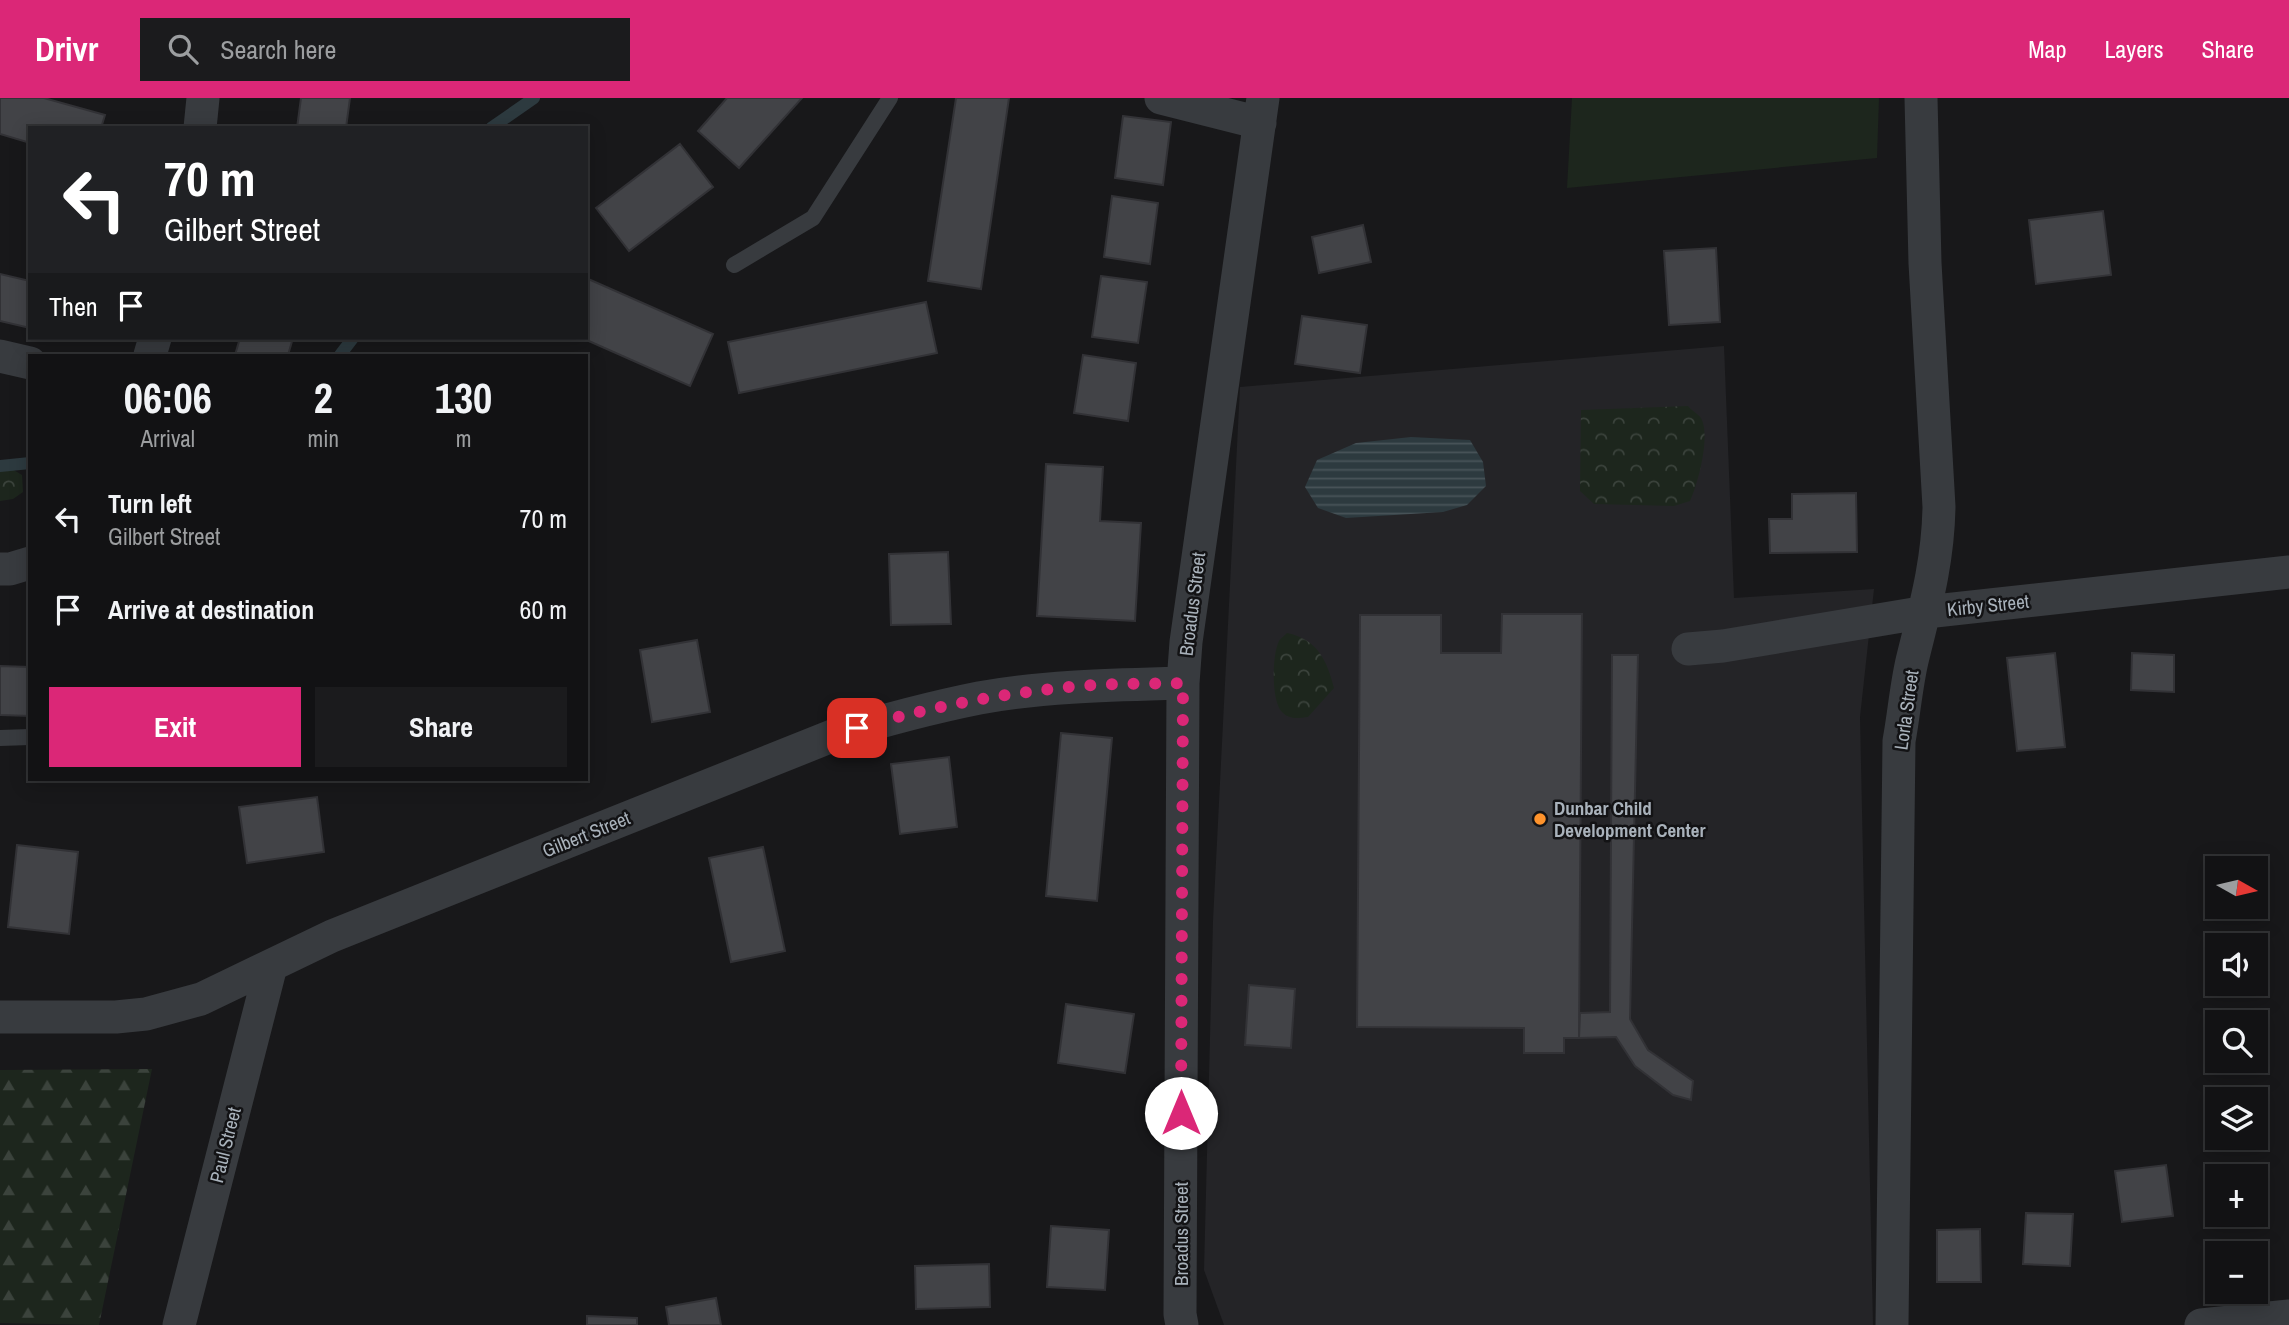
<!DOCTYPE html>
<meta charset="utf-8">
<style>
:root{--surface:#121214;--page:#1b1b1d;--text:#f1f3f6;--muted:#9c9ea0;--line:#313234;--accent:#db2777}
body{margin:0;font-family:"Archivo Narrow",sans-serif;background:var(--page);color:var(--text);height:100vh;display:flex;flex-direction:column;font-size:26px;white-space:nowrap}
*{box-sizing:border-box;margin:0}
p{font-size:23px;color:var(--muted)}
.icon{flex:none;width:38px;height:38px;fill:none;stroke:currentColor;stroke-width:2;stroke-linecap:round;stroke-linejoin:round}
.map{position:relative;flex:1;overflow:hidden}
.sheet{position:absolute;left:28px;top:256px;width:560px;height:427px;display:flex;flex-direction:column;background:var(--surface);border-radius:0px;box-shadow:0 4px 18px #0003,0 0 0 2px var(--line)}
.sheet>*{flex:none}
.hud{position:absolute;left:28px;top:28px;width:560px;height:214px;border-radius:0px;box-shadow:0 4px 18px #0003,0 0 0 2px var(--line);background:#202124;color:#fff;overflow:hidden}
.needle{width:46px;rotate:98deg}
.controls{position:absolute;left:2205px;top:758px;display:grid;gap:14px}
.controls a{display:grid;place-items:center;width:63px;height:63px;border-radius:0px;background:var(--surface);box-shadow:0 4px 18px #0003,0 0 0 2px var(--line);font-size:35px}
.pin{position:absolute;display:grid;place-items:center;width:60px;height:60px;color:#fff;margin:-30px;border-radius:14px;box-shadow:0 4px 10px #0006}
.me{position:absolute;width:77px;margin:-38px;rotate:0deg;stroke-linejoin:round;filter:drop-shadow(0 0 5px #0008)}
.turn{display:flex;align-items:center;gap:24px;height:147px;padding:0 21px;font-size:32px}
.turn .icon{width:91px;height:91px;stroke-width:2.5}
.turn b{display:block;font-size:49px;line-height:60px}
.then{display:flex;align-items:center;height:66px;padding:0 21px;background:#0003;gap:14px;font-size:26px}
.eta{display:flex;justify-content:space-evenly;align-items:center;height:119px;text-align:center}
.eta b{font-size:42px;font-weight:700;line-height:49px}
.cta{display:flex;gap:14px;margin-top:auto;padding:14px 21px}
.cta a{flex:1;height:80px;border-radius:0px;background:var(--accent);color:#fff;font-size:28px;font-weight:700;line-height:80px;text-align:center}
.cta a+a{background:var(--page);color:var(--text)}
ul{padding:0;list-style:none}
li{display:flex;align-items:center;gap:21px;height:91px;padding:0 21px}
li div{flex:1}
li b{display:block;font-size:26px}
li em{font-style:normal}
header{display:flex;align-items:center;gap:42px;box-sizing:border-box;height:98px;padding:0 35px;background:var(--accent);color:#fff}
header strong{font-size:33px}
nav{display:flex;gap:38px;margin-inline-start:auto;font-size:24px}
.search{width:490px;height:63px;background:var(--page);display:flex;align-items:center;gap:18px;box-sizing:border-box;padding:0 24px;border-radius:0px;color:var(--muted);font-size:26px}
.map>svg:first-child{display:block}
</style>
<header>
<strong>Drivr</strong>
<div class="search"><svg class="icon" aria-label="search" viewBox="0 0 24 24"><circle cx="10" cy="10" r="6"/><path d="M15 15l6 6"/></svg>Search here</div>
<nav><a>Map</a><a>Layers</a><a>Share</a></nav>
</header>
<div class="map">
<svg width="2289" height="1227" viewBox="0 0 2289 1227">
<defs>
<pattern id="forest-firs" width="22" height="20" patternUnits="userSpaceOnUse" patternTransform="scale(1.75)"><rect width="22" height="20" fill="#1d261d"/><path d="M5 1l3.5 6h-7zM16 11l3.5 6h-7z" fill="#3b433c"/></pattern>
<pattern id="park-crowns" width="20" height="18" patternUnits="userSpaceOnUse" patternTransform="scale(1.75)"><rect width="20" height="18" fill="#1d261d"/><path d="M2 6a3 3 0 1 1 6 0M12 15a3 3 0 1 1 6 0" fill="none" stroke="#3b433c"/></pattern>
<pattern id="water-rules" width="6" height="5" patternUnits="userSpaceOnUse" patternTransform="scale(1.75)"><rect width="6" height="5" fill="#2d3a3f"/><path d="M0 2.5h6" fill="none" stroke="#495459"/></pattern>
</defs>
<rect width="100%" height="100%" fill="#18181a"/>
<path fill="#242427" d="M1724,248L1734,500L1874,491L1860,619L1873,1227H1224L1204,1172L1213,823L1240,289Z"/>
<path fill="#1d261d" d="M1572,0H1879L1877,60L1567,90Z"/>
<path fill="url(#forest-firs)" d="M152,971L99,1227L0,1225V972Z"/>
<path fill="url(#park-crowns)" d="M1688,308C1691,312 1698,316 1701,320C1711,337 1698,386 1690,403L1674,408L1594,406L1580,393L1581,312Z
M12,371L22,377L23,394L13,401L0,403V372Z
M1287,535C1317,541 1327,562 1334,590L1308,619C1299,620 1289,622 1282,614C1271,604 1272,556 1279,543C1280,541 1286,536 1287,535Z"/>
<path fill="url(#water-rules)" d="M1411,339L1470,342L1483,364L1486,388L1467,407L1443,414L1346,420L1318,410L1305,389L1317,362L1356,345Z"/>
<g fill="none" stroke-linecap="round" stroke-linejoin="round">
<path stroke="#2d3a3f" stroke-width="12" d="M491,30L534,0
M340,257L353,240
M0,368L30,365"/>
</g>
<path fill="#424347" stroke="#323236" stroke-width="2" d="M0,0H44L105,17L101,30H30V45L0,36Z
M301,0H350L346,30H297Z
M727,0H802L739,70L698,33Z
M956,0H1009L981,191L928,183Z
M1123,18L1171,24L1163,87L1115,80Z
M680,46L713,89L629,153L596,110Z
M1112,98L1158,105L1150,166L1104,159Z
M2103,113L2111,177L2036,186L2029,122Z
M1363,127L1371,164L1319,175L1312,139Z
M1716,150L1720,224L1669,227L1664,153Z
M0,176L30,183V230L0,223Z
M1101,178L1147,184L1138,245L1092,239Z
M586,180L713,236L690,288L582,240H586Z
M926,204L937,255L739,295L728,244Z
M1302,218L1367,227L1360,275L1295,266Z
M240,240H293L288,257H235Z
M1083,257L1136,265L1128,323L1074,315Z
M1046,366L1103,369L1100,423L1141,425L1135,523L1037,518Z
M1856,395L1857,454L1770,455L1769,421H1792V396Z
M948,454L951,526L891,527L889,456Z
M1502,516H1582L1579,940H1564V955H1524V930L1357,929L1360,517H1441V555H1501Z
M697,542L710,614L652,624L640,552Z
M2055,555L2065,649L2017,653L2007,560Z
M2132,555L2174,557V594L2131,592Z
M1612,557H1638L1630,921L1648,952L1693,983L1691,1002L1673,997L1635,968L1616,939L1579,940L1580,915L1610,914Z
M0,568L30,569V618L0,617Z
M1061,635L1112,640L1097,803L1046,798Z
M949,659L957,729L900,736L891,666Z
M317,699L324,754L247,765L239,709Z
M17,747L78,754L69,836L8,829Z
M763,749L785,853L731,864L709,760Z
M1249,887L1295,891L1291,950L1245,947Z
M1066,906L1134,916L1125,975L1058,965Z
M2166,1067L2173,1118L2122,1124L2115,1073Z
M2026,1115L2073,1116L2070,1168L2023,1166Z
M1051,1128L1109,1132L1105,1192L1047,1189Z
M1980,1131L1981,1184H1937V1132Z
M989,1166L990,1209L916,1211L915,1168Z
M716,1200L721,1227H669L666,1209Z
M587,1218L637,1220V1227H587Z"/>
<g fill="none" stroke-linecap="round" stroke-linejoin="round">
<path stroke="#383b3f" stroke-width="16" d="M734,167L813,120L890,0
M0,640L30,639"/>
<path stroke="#383b3f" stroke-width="33" d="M1161,0L1260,25
M200,30L203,0
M150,257L155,240
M0,258L30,265
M0,471H10L30,465
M1688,551L1723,548L1926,514L2289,474
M0,919H116L146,916L201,901L332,838L832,638C881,623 929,610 979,600C1046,588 1115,587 1183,585
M179,1227L271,868
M1182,1227L1180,1216L1183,585L1186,544L1263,0
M1892,1227L1899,643C1904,616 1906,589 1912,563C1925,510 1938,465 1939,409L1925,165L1921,0
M2201,1227L2289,1218"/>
</g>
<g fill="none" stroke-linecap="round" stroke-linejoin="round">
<path stroke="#db2777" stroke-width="12" stroke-dasharray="0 21.6" d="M857,630C930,609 1004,595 1080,588C1114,585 1149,586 1183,585L1181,1015"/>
</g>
<circle fill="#fe932c" stroke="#131315" stroke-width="2.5" cx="1540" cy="721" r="7"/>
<g text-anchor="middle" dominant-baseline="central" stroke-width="5" stroke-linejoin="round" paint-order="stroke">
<g font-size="19" fill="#a9b2bb" stroke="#131315">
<text transform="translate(1192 506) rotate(-83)">Broadus Street</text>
<text transform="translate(1988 507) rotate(-6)">Kirby Street</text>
<text transform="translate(1906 612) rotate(-82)">Lorla Street</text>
<text transform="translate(586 736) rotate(-22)">Gilbert Street</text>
<text transform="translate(225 1047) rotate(-76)">Paul Street</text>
<text transform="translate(1181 1136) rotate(-90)">Broadus Street</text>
</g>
<g font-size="19" font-weight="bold" fill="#a9b2bb" stroke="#131315" text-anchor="start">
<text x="1554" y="710">Dunbar Child<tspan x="1554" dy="22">Development Center</tspan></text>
</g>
</g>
</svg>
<div class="controls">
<a><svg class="needle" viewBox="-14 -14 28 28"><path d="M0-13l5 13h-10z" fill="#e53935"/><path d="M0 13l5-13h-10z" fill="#9c9ea0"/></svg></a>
<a><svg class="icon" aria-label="sound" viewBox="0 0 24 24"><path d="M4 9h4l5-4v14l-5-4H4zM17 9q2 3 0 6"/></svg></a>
<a><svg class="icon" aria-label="search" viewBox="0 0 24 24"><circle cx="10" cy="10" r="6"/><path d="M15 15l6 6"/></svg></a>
<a><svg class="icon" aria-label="layers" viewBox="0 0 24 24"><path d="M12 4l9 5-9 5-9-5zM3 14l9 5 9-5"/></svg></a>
<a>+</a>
<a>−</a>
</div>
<div class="pin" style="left:857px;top:630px;background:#d93025"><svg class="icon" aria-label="arrive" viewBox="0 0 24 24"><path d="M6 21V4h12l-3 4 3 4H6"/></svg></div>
<svg class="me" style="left:1181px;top:1015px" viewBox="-20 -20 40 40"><circle r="19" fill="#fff"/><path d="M0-13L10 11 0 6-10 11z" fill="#db2777"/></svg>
<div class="hud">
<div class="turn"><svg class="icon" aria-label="left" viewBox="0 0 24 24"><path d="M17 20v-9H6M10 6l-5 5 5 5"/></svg><div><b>70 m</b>Gilbert Street</div></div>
<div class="then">Then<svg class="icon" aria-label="arrive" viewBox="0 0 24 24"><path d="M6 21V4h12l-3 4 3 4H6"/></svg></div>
</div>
<section class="sheet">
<div class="eta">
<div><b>06:06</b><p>Arrival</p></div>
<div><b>2</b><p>min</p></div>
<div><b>130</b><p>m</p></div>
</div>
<ul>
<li><svg class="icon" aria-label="left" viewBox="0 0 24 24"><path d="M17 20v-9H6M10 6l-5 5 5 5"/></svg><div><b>Turn left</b><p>Gilbert Street</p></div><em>70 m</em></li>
<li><svg class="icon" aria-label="arrive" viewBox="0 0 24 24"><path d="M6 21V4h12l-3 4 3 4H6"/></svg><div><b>Arrive at destination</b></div><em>60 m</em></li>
</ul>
<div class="cta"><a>Exit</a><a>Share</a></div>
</section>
</div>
